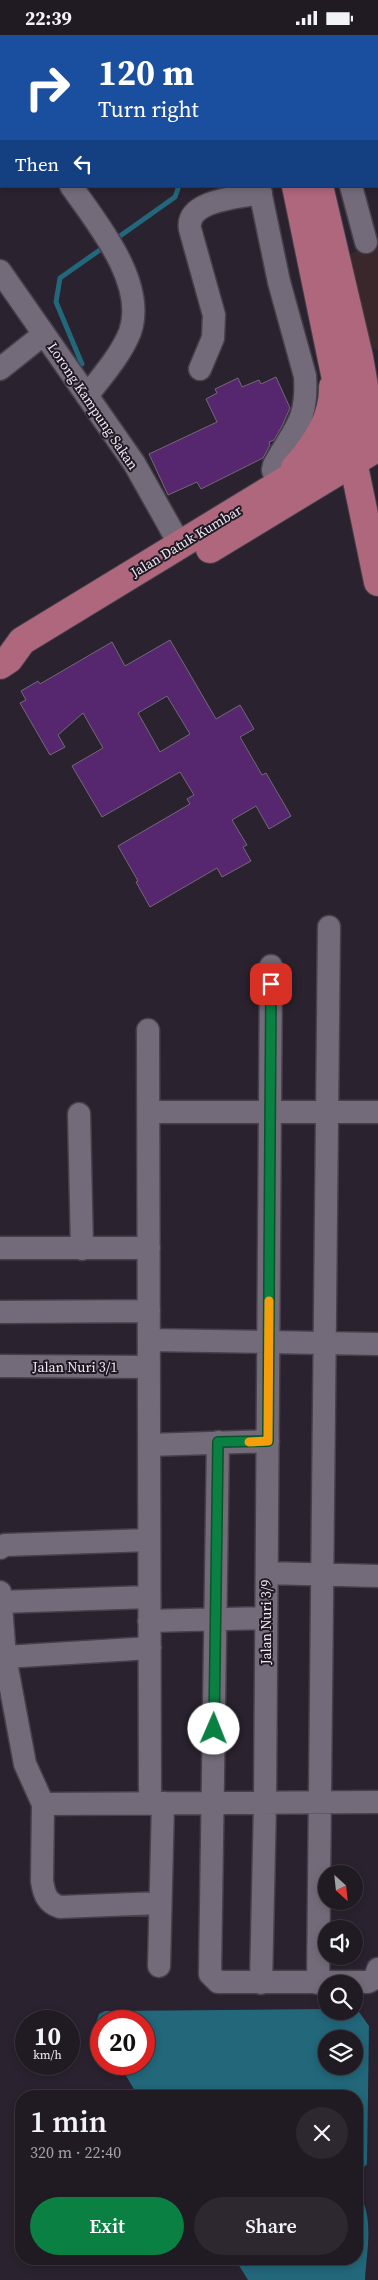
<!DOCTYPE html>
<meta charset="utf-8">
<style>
:root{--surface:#201a22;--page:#2d272f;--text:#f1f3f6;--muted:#a2a1a5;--line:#3d3840;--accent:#0b8043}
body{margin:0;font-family:"Source Serif 4",serif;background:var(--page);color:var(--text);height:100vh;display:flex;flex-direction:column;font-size:19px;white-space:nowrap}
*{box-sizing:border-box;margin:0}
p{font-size:16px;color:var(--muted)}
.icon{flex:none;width:28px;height:28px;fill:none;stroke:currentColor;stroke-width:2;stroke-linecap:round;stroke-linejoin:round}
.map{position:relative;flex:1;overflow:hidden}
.sheet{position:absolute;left:15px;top:2055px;width:348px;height:175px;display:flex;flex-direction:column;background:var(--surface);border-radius:20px;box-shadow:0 2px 8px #0003,0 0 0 1px var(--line)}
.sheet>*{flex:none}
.banner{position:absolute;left:0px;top:0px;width:379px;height:152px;box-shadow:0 2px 8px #0003,0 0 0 1px var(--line);background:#1a4fa0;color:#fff;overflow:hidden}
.needle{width:32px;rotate:153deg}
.fabs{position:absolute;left:318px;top:1830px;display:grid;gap:10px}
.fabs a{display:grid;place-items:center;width:45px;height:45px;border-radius:50%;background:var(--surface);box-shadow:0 2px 8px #0003,0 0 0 1px var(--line);font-size:25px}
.speed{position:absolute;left:15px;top:1975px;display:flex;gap:10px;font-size:25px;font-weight:700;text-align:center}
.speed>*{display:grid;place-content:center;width:65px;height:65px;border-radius:50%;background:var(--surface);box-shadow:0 2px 8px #0003,0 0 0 1px var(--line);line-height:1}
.speed small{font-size:12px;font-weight:400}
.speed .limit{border:8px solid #d22;background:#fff;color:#111}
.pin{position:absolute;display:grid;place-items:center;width:42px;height:42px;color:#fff;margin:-21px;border-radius:10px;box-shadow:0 2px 8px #0006}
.me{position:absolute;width:55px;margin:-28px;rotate:1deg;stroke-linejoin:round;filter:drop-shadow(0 0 4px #0008)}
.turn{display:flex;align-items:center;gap:18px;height:105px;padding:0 15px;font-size:22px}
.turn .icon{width:65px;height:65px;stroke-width:2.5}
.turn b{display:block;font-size:35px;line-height:42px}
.then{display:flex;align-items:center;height:48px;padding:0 15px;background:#0003;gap:10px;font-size:19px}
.round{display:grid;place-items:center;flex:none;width:52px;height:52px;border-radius:26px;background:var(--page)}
.summary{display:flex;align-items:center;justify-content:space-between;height:85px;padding:0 15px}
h1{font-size:30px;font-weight:600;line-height:38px}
.button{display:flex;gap:10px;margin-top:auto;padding:10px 15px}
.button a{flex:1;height:58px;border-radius:30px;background:var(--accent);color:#fff;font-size:20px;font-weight:600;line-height:58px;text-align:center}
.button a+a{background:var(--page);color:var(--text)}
.status{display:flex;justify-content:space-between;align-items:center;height:35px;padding:0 25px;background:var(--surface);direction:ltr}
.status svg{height:14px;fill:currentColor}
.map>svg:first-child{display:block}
</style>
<div class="status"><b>22:39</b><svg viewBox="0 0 49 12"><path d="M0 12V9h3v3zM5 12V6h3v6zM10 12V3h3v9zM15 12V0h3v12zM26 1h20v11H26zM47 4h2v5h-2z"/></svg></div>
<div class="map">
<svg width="378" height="2245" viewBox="0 0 378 2245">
<rect width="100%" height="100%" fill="#2a222e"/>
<path fill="#3a272c" d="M378,202V315L368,311L348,221Z"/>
<path fill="#22677a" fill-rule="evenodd" d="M326,1974V1976H354V1974H357L369,1991L367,2129L360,2136H356V2061H138L119,2029H144V1986H101V1999L96,1988L99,1979L105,1976ZM326,2004H354V2031H326Z
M356,2157C376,2176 366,2220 365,2245H248L235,2224H356Z"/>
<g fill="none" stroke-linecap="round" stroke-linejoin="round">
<path stroke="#22677a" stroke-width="5" d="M345,1L347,0
M120,201L175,162L179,151
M82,329L56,267L60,243L104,212"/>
</g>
<path fill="#56276e" stroke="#726977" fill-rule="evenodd" d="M276,342L290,373L282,391L274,405L269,407L270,410L263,423L201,454L197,447L168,460L149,419L217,387L206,364L217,358L215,354L238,343L242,352L259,345L261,349Z
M170,605L216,684L240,670L254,694L240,702L262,740L266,738L291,781L269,794L256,771L232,785L247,810L243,812L251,826L222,842L217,833L150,872L136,847L138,846L118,811L190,769L187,764L194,760L180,737L102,782L72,731L103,713L83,678L58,700L65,712L50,720L20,668L26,665L21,656L38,646L40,649L112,607L125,631ZM167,661L190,699L160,717L138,678Z"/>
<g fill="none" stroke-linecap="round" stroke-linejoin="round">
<defs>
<path id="minor" d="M124,0L125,1
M204,1L210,0
M0,53L1,55
M378,104V103
M71,151C97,188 147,248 130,297C121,320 102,341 87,361
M259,151L279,247L305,341C308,387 294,393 274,430L273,435L278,450
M351,151L366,207
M0,236L134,428L180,510
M0,334L44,299
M200,334L213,303L214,280L190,194C185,165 240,162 261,158
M148,995L150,1768
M149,1077H378
M79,1079L82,1214
M0,1213H149
M0,1277L149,1276
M149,1305L378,1309
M0,1331L149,1332
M218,1407L210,1939L218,1947H368L375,1943L378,1934
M149,1410L268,1406
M0,1513L5,1510L149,1505
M267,1538L378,1541
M0,1557L5,1622L25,1729L43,1769L42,1846C44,1859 47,1868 60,1872L160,1868
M1,1567L149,1562
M149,1586L266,1583
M5,1622L150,1613
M43,1769L378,1767
M159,1931L163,1768
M261,1948L265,1768L271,931
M318,1948L329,892"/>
<path id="major" d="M263,0V1
M286,0L287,1
M296,151L378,547
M319,151L359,322L374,409
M295,433C315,411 334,383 333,352
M210,514L378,412
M0,630L9,624L22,606L378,389"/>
</defs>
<use href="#minor" stroke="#47404b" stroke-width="25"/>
<use href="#major" stroke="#47404b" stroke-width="30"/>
<use href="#minor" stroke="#736b79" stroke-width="22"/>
<use href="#major" stroke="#ae677d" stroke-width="28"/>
</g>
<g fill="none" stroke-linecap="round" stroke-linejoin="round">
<defs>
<path id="route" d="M214,1694L218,1407L268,1406L271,949"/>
</defs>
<use href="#route" stroke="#07532c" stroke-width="12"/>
<use href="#route" stroke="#0b8043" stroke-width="9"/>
<path stroke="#f59e0b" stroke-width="9" d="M249,1407L268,1406L269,1266"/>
</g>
<g text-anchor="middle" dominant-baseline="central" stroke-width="4" stroke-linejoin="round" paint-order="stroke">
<g font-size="14" fill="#eee9f2" stroke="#201924">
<text transform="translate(93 371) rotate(56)">Lorong Kampung Sakan</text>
<text transform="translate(186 506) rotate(-31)">Jalan Datuk Kumbar</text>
<text x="75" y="1332">Jalan Nuri 3/1</text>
<text transform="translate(266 1587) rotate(-90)">Jalan Nuri 3/9</text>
</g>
</g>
</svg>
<div class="fabs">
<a><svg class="needle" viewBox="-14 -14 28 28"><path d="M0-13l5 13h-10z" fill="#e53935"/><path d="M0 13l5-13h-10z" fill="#a2a1a5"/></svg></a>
<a><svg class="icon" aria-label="sound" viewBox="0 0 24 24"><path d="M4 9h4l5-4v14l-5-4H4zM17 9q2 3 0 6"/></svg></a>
<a><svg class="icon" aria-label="search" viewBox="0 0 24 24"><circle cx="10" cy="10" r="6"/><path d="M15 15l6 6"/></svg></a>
<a><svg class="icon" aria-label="layers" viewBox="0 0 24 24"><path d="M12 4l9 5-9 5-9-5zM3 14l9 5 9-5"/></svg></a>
</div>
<div class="speed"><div>10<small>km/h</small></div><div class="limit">20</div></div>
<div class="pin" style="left:271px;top:949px;background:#d93025"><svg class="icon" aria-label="arrive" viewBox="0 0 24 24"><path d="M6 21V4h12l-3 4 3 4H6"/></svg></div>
<svg class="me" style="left:214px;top:1694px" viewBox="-20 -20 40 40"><circle r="19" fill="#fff"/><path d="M0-13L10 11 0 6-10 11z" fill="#0b8043"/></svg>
<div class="banner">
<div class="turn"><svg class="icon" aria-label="right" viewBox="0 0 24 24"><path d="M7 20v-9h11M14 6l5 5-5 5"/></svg><div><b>120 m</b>Turn right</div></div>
<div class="then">Then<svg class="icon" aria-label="left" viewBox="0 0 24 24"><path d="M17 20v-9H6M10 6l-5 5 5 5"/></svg></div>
</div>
<section class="sheet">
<div class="summary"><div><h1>1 min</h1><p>320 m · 22:40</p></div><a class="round"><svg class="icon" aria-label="close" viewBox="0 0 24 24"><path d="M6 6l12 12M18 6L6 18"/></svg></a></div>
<div class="button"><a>Exit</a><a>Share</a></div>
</section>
</div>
